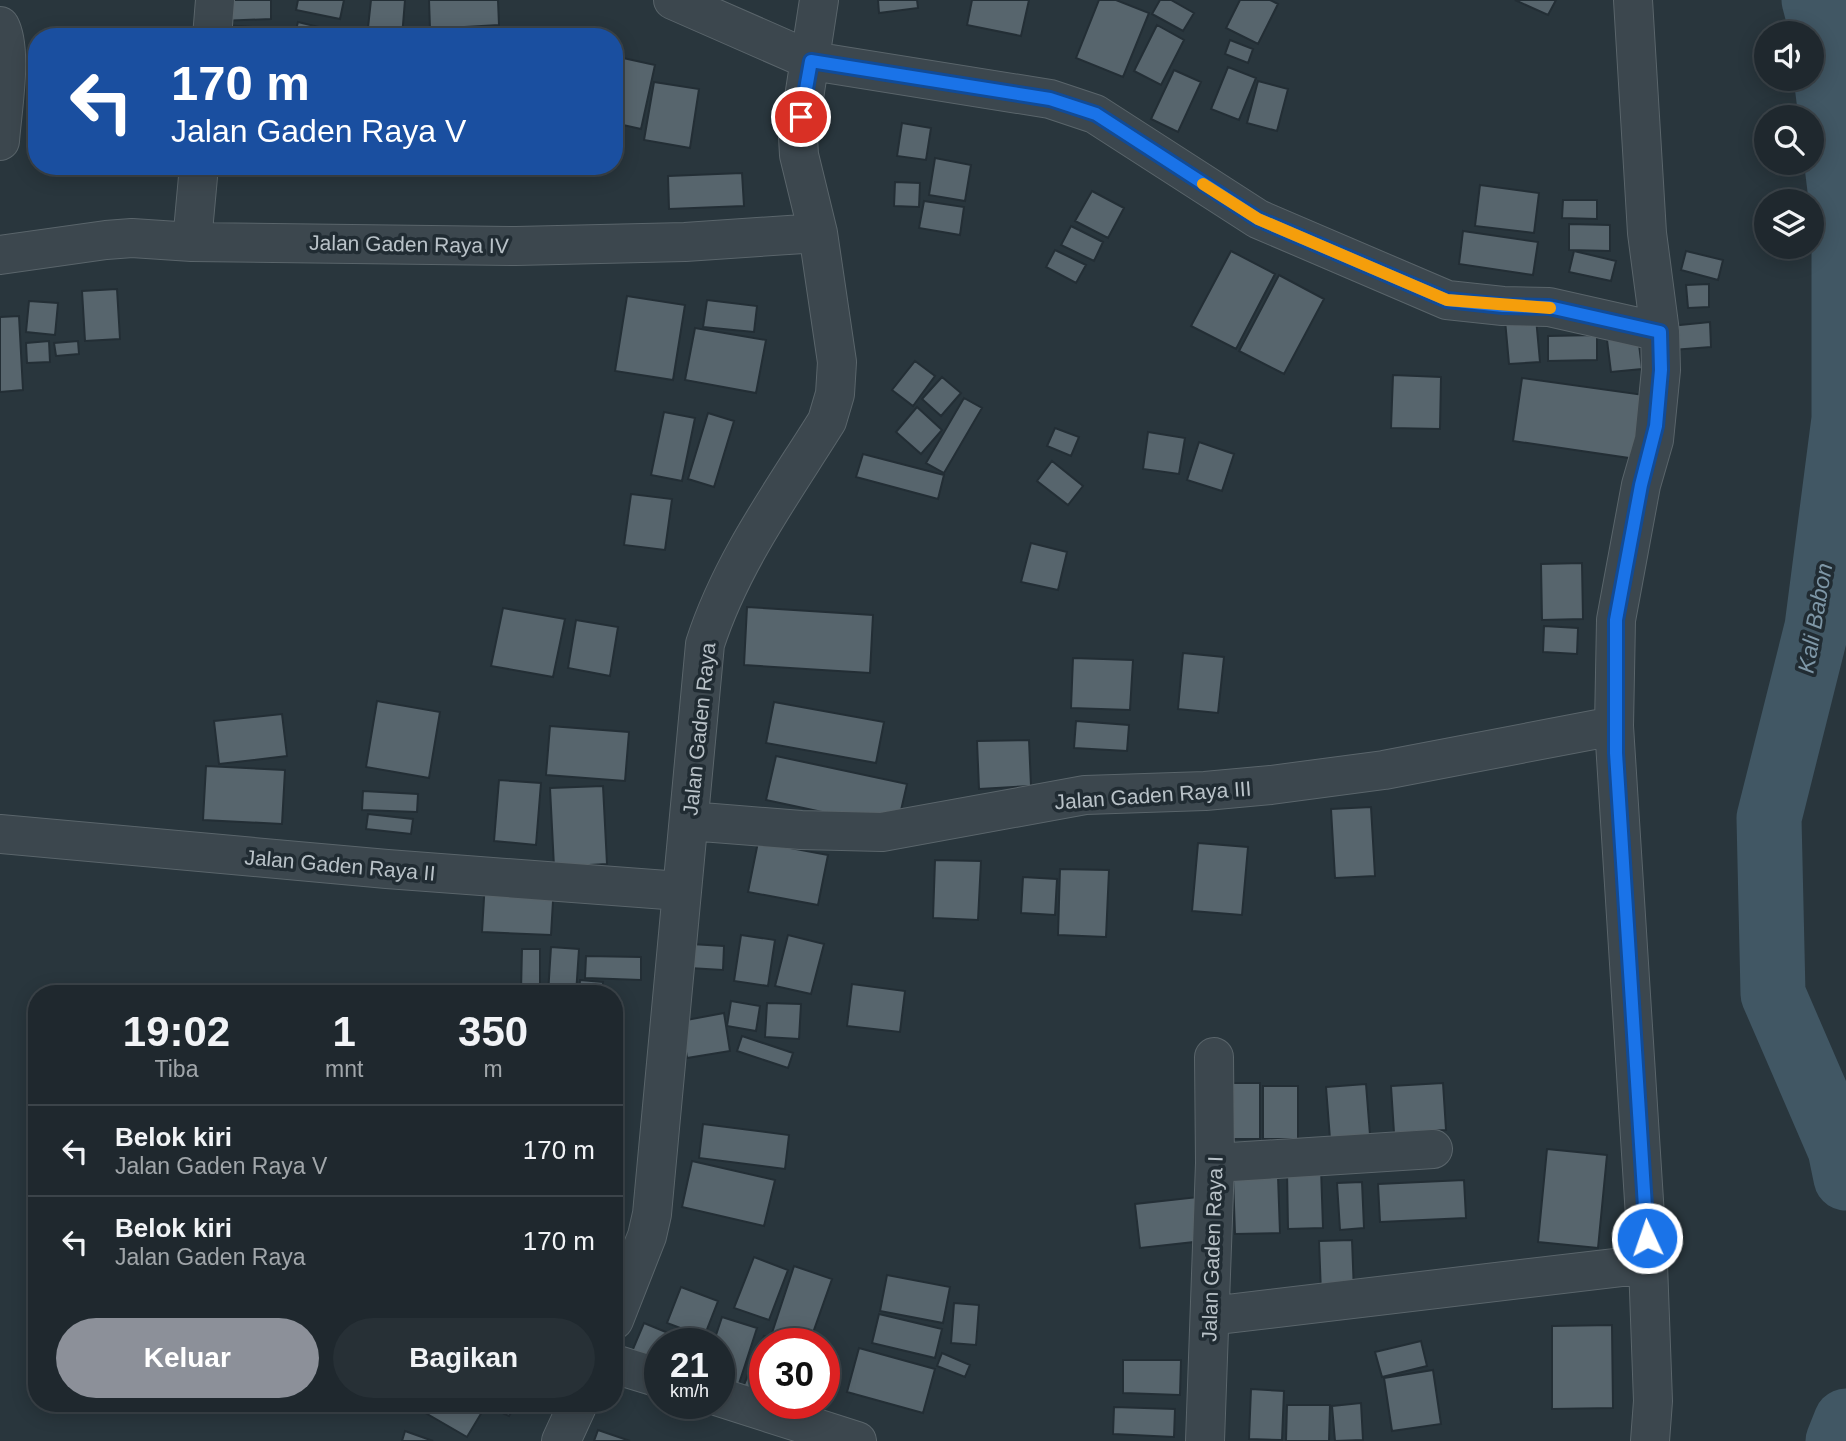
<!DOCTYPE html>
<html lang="id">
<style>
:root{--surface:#1f282e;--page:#273036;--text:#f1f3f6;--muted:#a1a6aa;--line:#3c444a;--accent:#8c9099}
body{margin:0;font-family:Helvetica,sans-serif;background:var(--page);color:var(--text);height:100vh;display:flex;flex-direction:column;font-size:26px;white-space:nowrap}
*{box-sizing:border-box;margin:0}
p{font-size:23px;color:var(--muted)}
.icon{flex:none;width:38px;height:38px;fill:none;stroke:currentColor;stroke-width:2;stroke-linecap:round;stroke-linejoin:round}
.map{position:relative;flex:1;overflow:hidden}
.panel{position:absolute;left:28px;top:985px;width:595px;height:427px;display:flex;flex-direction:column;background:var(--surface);border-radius:28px;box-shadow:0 4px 18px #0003,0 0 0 2px var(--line)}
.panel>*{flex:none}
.banner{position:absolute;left:28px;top:28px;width:595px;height:147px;border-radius:28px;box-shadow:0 4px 18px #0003,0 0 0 2px var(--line);background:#1a4fa0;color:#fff;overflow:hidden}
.buttons{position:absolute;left:1754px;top:21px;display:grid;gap:14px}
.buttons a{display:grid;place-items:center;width:70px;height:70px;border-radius:50%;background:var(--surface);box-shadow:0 4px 18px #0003,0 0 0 2px var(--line);font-size:35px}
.speed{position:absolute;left:644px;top:1328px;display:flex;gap:14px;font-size:35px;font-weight:700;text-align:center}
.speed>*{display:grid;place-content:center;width:91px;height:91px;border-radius:50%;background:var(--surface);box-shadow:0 4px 18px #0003,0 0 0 2px var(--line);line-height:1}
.speed small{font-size:18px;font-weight:400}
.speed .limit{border:10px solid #d22;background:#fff;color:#111}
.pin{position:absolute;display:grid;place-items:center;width:60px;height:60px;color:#fff;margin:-30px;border:4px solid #fff;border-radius:50%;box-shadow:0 2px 7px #0007}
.me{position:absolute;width:77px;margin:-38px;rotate:357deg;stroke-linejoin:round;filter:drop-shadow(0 0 5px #0008)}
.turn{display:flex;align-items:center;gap:24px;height:147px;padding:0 28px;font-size:32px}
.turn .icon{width:91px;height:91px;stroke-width:2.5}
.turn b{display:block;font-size:49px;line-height:60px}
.eta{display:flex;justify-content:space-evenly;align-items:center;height:119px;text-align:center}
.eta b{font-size:42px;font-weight:700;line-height:49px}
.action{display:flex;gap:14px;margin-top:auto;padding:14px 28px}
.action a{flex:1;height:80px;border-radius:42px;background:var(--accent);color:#fff;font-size:28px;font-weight:700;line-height:80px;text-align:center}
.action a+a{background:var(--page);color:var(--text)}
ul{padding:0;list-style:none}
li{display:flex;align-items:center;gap:21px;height:91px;padding:0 28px;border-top:2px solid var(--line)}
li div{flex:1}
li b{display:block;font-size:26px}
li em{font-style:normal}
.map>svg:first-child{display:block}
</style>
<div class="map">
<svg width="1846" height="1441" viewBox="0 0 1846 1441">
<rect width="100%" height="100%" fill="#29363d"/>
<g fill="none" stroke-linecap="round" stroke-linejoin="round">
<path stroke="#415764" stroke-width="65" d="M1814,0L1819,19L1844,222V419L1817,627L1769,818L1773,994L1840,1149L1846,1178
M1838,1441L1846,1421"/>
</g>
<path fill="#57656d" stroke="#232e35" stroke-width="2" d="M219,0H271V19L219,21Z
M298,0H344L340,19L296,10Z
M371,0H405L402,37H367Z
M429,0H498L499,25L430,29Z
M878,0H917L918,8L879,13Z
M972,0H1029L1021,36L967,25Z
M1099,0H1116L1149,13L1123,77L1076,58Z
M1160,0H1171L1194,13L1183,31L1152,14Z
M1240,0H1270L1278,4L1258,44L1226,28Z
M1515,0H1556L1548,15Z
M298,22L339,32L337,37H294Z
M222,25L268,28L267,37H221Z
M1157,25L1184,40L1161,85L1134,71Z
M1230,40L1253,49L1248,63L1225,54Z
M614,56L655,65L641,129L614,123Z
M1228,67L1256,78L1239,120L1211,109Z
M1174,70L1201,82L1178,132L1151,119Z
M1258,81L1288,89L1277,131L1247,123Z
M654,82L699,89L690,148L644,140Z
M902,123L931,128L926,160L897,156Z
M935,158L971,165L965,201L929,195Z
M742,173L744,206L669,209L668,176Z
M895,182L920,183L919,207L894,206Z
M1480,185L1539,193L1534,233L1475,226Z
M1092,191L1124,208L1108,238L1075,221Z
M1563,200H1597V219L1562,218Z
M924,201L964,207L960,235L919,228Z
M1569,224L1610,225V251L1569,250Z
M1071,226L1103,242L1094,261L1061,245Z
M1463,231L1538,242L1533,275L1459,264Z
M1055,250L1086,265L1076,283L1046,267Z
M1231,251L1275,274L1236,349L1191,326Z
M1574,251L1616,261L1611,281L1569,272Z
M1686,251L1723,260L1718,280L1681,270Z
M1279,275L1324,299L1284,374L1239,351Z
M1709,284V307L1688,308L1686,285Z
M117,289L120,339L85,341L82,291Z
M627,296L685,305L673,380L615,371Z
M707,300L757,306L754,332L703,327Z
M29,301L58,303L55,335L26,332Z
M19,316L23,390L0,392V317Z
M1536,318L1540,362L1509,364L1505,320Z
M1710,322L1711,347L1672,350L1670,326Z
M695,328L766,340L756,393L685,380Z
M1597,335V360L1548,361V336Z
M1638,336L1642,369L1611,372L1607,340Z
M49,341L50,362L27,363L26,343Z
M78,341L79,354L56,356L54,343Z
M915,361L935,376L913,406L892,390Z
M1393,375L1441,377L1440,429L1391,428Z
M942,377L961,393L941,416L922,399Z
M1522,378L1644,395L1636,459L1513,441Z
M964,398L982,408L944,473L926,463Z
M917,407L942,430L921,454L896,432Z
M664,412L695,418L682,481L651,475Z
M708,413L734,421L714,487L688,479Z
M1055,428L1079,437L1071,456L1047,446Z
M1148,432L1185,438L1179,474L1143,469Z
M1199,442L1234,454L1222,491L1187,480Z
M863,454L944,475L938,499L856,477Z
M1052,461L1083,486L1068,505L1037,481Z
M631,494L672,499L665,550L624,545Z
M1031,543L1067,552L1058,590L1021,582Z
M1582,563L1583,619L1542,620L1541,564Z
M747,607L873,615L870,673L744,665Z
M503,608L565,619L553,677L491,666Z
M576,620L618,627L610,676L568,668Z
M1544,626L1578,628L1577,654L1543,652Z
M1183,653L1224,657L1218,713L1178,709Z
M1073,658L1133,660L1130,710L1071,708Z
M377,701L440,712L429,778L366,767Z
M774,702L884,722L876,763L766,743Z
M282,714L287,756L219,764L214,721Z
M1076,721L1129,725L1127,751L1074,748Z
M550,726L629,732L625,781L546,775Z
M1029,740L1031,786L979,789L977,741Z
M776,756L907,784L897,828L766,800Z
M206,766L285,770L282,824L203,820Z
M499,780L541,783L536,845L494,841Z
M603,786L607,864L554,867L550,788Z
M363,791L418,794L417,812L362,810Z
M1371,807L1375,876L1335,878L1331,809Z
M368,814L413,819L411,834L366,829Z
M758,842L828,855L818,905L748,892Z
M1198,843L1248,847L1242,915L1192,911Z
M935,860L981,861L978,920L933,918Z
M1060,869L1109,870L1106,937L1058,935Z
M1023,877L1057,879L1055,915L1021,913Z
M485,881L554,884L551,935L482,932Z
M741,935L775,940L768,986L734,981Z
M788,935L824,944L811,994L775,986Z
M691,944L724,946L723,970L689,968Z
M551,947L579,949L576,994H548Z
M522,949H540V991H521Z
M586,956L641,957V980L585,978Z
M580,980L603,982L602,994H579Z
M852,984L905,991L900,1032L847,1026Z
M731,1001L760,1006L756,1031L727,1026Z
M767,1003L801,1004L799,1039L765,1037Z
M724,1013L730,1051L687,1058L681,1021Z
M742,1036L793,1053L788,1068L737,1051Z
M614,1045L622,1046L616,1081H614Z
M1222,1083H1260V1139H1222Z
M1443,1083L1446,1130L1394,1133L1391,1086Z
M1366,1084L1370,1135L1330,1139L1326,1087Z
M1263,1086H1298V1139H1263Z
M703,1124L789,1135L785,1169L699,1158Z
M1547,1149L1607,1155L1598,1248L1538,1242Z
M692,1161L775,1180L764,1226L682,1207Z
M1321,1168L1323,1228L1288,1229L1287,1170Z
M1278,1176L1280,1233L1235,1234L1233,1177Z
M1464,1180L1466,1218L1380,1222L1378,1184Z
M1362,1182L1364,1228L1340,1230L1337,1183Z
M1198,1197L1203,1241L1140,1248L1135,1204Z
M1352,1240L1354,1292L1321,1293L1319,1241Z
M754,1257L788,1270L769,1320L734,1308Z
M794,1266L832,1279L809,1344L772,1333Z
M887,1275L950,1287L943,1323L880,1311Z
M681,1287L718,1301L704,1337L667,1323Z
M954,1303L979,1305L976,1345L951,1343Z
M879,1314L942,1329L935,1358L872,1343Z
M722,1317L757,1328L736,1393L719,1388V1344H713Z
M644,1323L695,1344H660V1368L630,1356Z
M1612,1325L1613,1408L1552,1409V1326Z
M764,1336L785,1344H765V1401L741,1392Z
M1421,1341L1427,1366L1382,1377L1375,1352Z
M859,1348L935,1369L923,1413L847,1392Z
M942,1353L970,1365L965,1377L937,1366Z
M1123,1360H1181L1180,1395L1123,1393Z
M1433,1370L1441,1424L1392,1431L1384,1378Z
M1251,1389L1284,1391L1282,1440L1249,1439Z
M1361,1403L1363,1440L1335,1441L1332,1406Z
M410,1404H467L482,1412L467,1437Z
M483,1404H516L509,1416Z
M1287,1405H1330L1329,1441H1286Z
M1114,1407L1175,1409L1174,1437L1113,1434Z
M598,1430L630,1441H594Z
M405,1431L433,1441H402Z"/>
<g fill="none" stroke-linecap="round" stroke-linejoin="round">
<defs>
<path id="minor" d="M673,0L812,61L1050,99L1095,114L1258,219L1447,300L1503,306L1549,307L1660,332
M1633,0L1647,233L1660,332L1661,370L1654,440L1641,485L1616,620L1614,726L1648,1264L1653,1401L1650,1441
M0,26C13,50 2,112 0,141
M212,37L215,0
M192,242L199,166
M0,255L106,240L132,238L192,242L516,246L685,242L818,233
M689,821L801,830L882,832L1085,795L1205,791L1271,785L1384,770L1614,726
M0,834L387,869L680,891
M1215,1163L1433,1149
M1210,1316L1648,1264
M614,1320L647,1236L652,1214L705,644C731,563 782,493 827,421L835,394L837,362L818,233L799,155L798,137L819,0
M614,1364L660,1378
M719,1397L857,1441
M561,1441L578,1404
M1205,1441L1215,1163L1214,1057"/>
</defs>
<use href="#minor" stroke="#5a656b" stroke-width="40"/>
<use href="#minor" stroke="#3c474e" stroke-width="38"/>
</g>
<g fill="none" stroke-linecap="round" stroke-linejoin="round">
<defs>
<path id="route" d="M801,117L811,61L1050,99L1096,114L1258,219L1447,300L1503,306L1549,307L1660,332L1661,370L1656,426L1641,485L1616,620V753L1647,1238"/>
</defs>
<use href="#route" stroke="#114b97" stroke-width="18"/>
<use href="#route" stroke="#1a73e8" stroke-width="12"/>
<path stroke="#f59e0b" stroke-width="12" d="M1203,184L1258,219L1447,300L1550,308"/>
</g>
<g text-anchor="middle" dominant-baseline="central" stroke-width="7" stroke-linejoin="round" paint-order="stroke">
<g font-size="21" fill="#b9c2c8" stroke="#212c33">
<text transform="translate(409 244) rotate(1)">Jalan Gaden Raya IV</text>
<text transform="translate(699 729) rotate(-84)">Jalan Gaden Raya</text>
<text transform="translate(1153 795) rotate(-4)">Jalan Gaden Raya III</text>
<text transform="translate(340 865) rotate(5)">Jalan Gaden Raya II</text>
<text transform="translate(1212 1249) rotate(-88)">Jalan Gaden Raya I</text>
</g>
<g font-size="23" font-style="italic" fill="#7e97a7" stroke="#212c33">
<text transform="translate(1815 618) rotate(-80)">Kali Babon</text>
</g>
</g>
</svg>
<div class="buttons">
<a><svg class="icon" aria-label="sound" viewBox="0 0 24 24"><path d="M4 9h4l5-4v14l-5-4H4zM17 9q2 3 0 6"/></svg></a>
<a><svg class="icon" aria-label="search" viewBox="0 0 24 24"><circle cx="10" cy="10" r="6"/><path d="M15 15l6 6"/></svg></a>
<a><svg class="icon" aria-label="layers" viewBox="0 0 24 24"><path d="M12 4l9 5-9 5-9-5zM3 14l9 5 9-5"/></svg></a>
</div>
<div class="speed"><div>21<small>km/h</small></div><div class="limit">30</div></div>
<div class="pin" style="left:801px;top:117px;background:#d93025"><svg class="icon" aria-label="arrive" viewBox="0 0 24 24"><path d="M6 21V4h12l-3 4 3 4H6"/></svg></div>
<svg class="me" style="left:1647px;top:1238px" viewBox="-20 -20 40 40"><circle r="17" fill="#1a73e8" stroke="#fff" stroke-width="3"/><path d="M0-11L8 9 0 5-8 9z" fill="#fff"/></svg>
<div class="banner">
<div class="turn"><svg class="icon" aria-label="left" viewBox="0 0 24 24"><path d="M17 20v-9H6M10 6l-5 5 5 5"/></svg><div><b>170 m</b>Jalan Gaden Raya V</div></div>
</div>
<section class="panel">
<div class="eta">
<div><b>19:02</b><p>Tiba</p></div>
<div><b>1</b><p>mnt</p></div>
<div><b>350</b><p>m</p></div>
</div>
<ul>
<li><svg class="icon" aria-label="left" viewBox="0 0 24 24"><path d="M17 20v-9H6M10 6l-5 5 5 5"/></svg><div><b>Belok kiri</b><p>Jalan Gaden Raya V</p></div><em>170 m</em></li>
<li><svg class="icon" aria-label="left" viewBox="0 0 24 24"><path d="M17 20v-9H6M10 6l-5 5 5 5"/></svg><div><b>Belok kiri</b><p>Jalan Gaden Raya</p></div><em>170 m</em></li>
</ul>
<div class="action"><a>Keluar</a><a>Bagikan</a></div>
</section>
</div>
